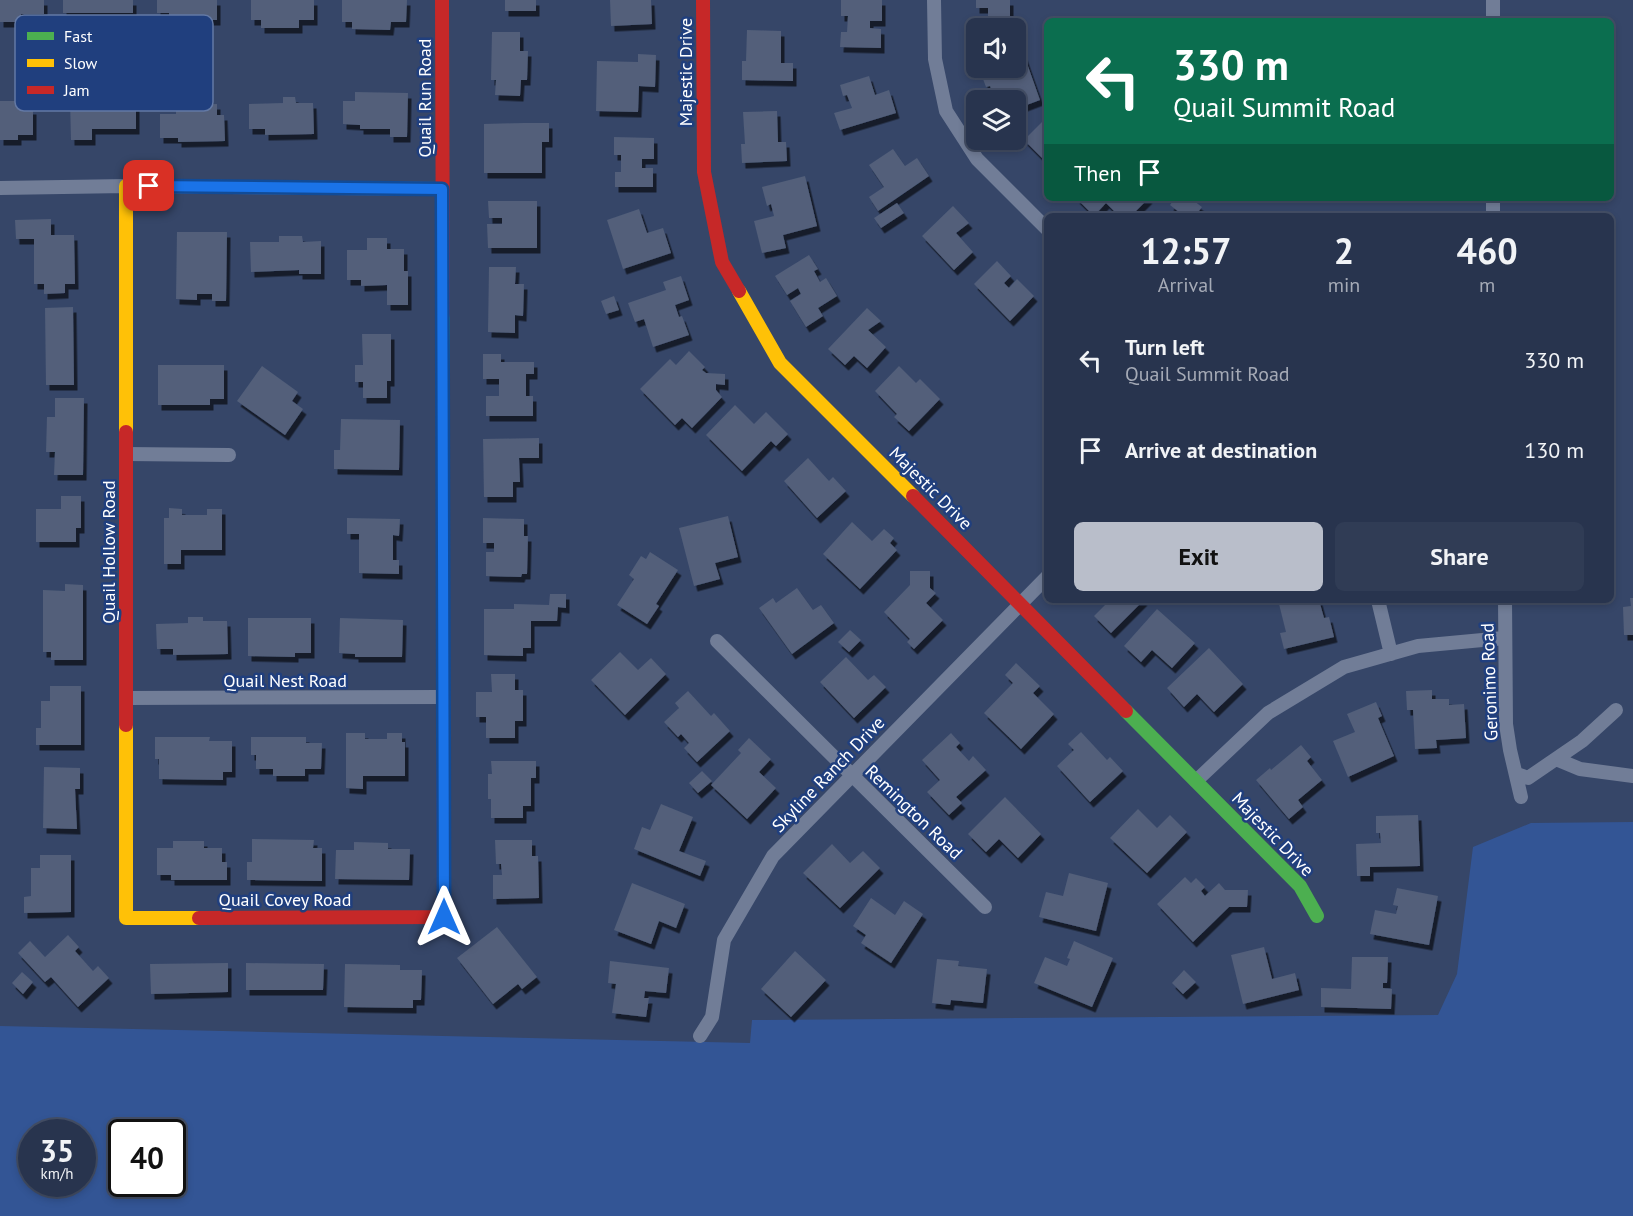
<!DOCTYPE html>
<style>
:root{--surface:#28344e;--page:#303c55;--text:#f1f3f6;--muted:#a5aab6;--line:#444f66;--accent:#b9beca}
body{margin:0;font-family:"PT Sans",sans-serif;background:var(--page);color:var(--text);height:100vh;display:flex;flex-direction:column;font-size:22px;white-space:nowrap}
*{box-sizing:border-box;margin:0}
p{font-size:20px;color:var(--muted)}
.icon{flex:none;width:33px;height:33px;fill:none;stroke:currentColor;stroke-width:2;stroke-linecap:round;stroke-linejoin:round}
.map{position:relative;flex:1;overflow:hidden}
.details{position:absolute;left:1044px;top:213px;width:570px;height:390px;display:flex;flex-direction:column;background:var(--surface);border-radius:9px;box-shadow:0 3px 9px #0003,0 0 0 2px var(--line)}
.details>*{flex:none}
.hud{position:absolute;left:1044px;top:18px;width:570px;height:183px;border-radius:9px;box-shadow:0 3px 9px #0003,0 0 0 2px var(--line);background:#0b6e4f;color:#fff;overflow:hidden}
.fabs{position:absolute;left:966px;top:18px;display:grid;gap:12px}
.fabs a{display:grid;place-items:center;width:60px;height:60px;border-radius:9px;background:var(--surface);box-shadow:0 3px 9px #0003,0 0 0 2px var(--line);font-size:30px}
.speed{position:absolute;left:18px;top:1119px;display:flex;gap:12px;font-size:30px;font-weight:700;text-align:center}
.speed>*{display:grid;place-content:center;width:78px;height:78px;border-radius:50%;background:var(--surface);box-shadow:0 3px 9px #0003,0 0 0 2px var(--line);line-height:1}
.speed small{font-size:15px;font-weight:400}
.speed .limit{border:3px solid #111;border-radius:9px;background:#fff;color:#111}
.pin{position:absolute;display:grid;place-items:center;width:51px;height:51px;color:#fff;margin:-26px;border-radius:12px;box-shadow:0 3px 9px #0006}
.me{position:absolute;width:66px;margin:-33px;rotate:0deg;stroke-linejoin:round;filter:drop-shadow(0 0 4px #0008)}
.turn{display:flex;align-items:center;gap:21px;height:126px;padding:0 30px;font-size:27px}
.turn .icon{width:78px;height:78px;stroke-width:2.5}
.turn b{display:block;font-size:42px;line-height:51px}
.then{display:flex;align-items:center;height:57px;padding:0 30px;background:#0003;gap:12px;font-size:22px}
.eta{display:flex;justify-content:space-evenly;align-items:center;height:102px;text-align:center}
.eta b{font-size:36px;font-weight:600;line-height:42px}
.button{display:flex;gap:12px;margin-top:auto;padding:12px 30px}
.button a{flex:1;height:69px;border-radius:9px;background:var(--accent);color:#111;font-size:24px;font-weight:600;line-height:69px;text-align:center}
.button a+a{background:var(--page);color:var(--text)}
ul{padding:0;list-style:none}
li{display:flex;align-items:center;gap:18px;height:90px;padding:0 30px}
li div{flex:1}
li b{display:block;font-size:22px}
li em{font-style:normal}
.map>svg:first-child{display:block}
</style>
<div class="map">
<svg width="1633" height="1216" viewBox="0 0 1633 1216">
<defs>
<filter id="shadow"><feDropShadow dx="3.5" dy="5.5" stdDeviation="0" flood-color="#0009"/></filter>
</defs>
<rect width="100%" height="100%" fill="#364668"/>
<path fill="#335595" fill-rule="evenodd" d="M1633,822V1216H0V1026L750,1043L752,1020L1438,1015L1457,974L1473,847L1531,823ZM32,1132H82V1184H32ZM122,1132H172V1184H122Z"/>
<path fill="#525f7a" filter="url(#shadow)" d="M0,0H44V14H21V22H0Z
M63,0H133V13H63Z
M157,0H217V20H169V13H157Z
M251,0H314V20H299V28H261V20H251Z
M342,0H407L406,22H391L390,30L352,29V22H342Z
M505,0H536V11H505Z
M610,0H651L652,24L611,26Z
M841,0H882V21H870V28L881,29V48L840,47L841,32H847L848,16H841Z
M976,0H1010V20H1017V28H975V16H988V8H976Z
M747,30L781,31V63H793V81L742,80V61H746Z
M492,32H520V51H528L527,80H521L520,96L495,95L496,80H491Z
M638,54L656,55L655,87L639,86L638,112L596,111L597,61L638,62Z
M1024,55L1040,100L1016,109V100H995L990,86L986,87L980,71L989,68H1016V58Z
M869,76L875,95L889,90L896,113L840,130L834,113L852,108L847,95L843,96L840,85Z
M90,92H120V98H136V129H92V140H71L70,99H90Z
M355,92L408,93L407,137H390V129H360V125L343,124V101H355Z
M283,97H295L296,103H313L314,134L265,135V129H249V104L283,103Z
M0,101H21V109H33V135H18V140H0Z
M217,104V115H224L225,141L178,142V138H160V114H176V105Z
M777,111L778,142H786L787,161L742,163L741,144H745L743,112Z
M1047,117V163L1024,140Z
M524,123H549V142H542V173H484V124Z
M614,137L654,138V159H642V168H653V187H615V172H621V155H614Z
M893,149L905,166L917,158L929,176L878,211L869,197L884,187L869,165Z
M805,176L817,226L783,235L786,248L762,253L754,221L774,216L771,204L767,206L762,187Z
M1076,198H1149L1131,216H1119L1106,203L1094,216Z
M1175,198H1190L1202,207L1195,216H1184L1170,205Z
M488,201H537V248H488L487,224H502V218H489Z
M897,203L904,213L881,228L874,218Z
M953,206L969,223L956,233L973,252L954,270L922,236Z
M639,209L647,233L663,228L671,253L623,269L607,220Z
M51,219V235H74L75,284H65V293L44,294V284H34V239H16L15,220Z
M177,232H227L226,301H212V294H197V300L176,299Z
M279,236H302L303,242L321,241V274H299V270L251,272L250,242H279Z
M367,238H387V249H404V271H408V305H387V285L361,286V280H347V250H367Z
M809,255L818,269L814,271L820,282L826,278L837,296L818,308L823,316L806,327L790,301L801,294L798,288L787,295L775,276Z
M997,261L1011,276L1004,283L1009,288L1017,279L1034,296L1010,321L974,284Z
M489,267H516L515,284H524L523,316L515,315V333L488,332Z
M681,276L689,300L675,305L679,317L682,316L689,335L653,347L644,319L635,322L628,303L666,290L663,282Z
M614,296L619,310L606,314L601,301Z
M73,307L74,385H46L45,308Z
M867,308L881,321L868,330L886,347L867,368L854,356L845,365L828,349Z
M362,334H391V381H387V398H363V382H355V365H363Z
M689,351L705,367L702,370L706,373L725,374V385L716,384V390L722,397L692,428L682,418L675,425L640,389L670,359L676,365Z
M483,354H501V362H534V374H526V396H533V416H486V396H499V379H483Z
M158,365H224V399H210V405H158Z
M262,366L298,392L292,401L303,409L285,435L237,401Z
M899,366L916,383L920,379L940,399L909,431L894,417L897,414L875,391Z
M55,398H84L83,475H54L55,452H46L47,417H55Z
M735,405L754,424L766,412L788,434L776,446L771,441L742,471L706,435Z
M341,419L400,420L399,470L334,469V450H340Z
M539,438V458H519L520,482H513V497H484L483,439Z
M808,458L829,481L833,477L846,491L817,518L784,481Z
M61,496H81V528H76V542H36V509H61Z
M169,508L182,509V515H207V509H222V550H181V564H164V518H169Z
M728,516L738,557L715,563L720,579L694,586L679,528Z
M347,518L400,519L399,536L393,535V560H399V574L359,573V534H347Z
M483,518L524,519V536H528L527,574H522L521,577L486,576V552H494V543H483Z
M852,522L872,541L884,529L894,538L890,543L897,550L860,589L823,554Z
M650,552L678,570L656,604L659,606L647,624L617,605L634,579L629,575L641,556L646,559Z
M910,571H930V588L936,593L926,603L943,620L914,649L907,642L910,639L884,612L910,585Z
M65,584L83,585V660H51V652H43V590L65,591Z
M797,588L813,610L821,605L834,623L792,654L759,608L773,598L776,603Z
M550,594H566V608L558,607L557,621H531V648H523V656L484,655V609H514V604L549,605Z
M1630,598H1633V635H1624L1623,607L1631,606Z
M1104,600H1144L1111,633L1094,616L1107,603Z
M1278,600H1319L1324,618L1329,617L1334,637L1284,649L1280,633L1286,632Z
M1157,609L1195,643L1172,668L1152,650L1141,662L1124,646Z
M188,617H203V621H227L228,654L173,655V649H157L156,624L188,623Z
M248,618H311V653H295V657L248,656Z
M340,618L403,620L402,657H355V654L339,653Z
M850,630L861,640L849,652L838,642Z
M1209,648L1243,684L1214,712L1197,694L1184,707L1167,688Z
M620,652L638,670L651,658L666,674L625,715L591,680Z
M846,657L868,680L874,675L886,687L854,718L820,682Z
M1016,663L1040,686L1033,693L1054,714L1021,749L984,713L1013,683L1005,675Z
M491,674H515V690H523V721H515V738H486V717H476V692H492Z
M50,686H81V745H36V728H41V701H50Z
M1432,690V699H1449V705L1464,704L1466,738L1436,740L1437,748L1415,749L1413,710H1407L1406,691Z
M688,691L711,716L714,713L730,731L697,762L684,748L689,743L681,734L678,737L664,722L679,708L675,703Z
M1376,702L1382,716L1378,718L1394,756L1348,777L1333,741L1355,732L1347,714Z
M1081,732L1107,760L1110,757L1123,771L1090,802L1057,766L1074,750L1068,744Z
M346,733H365V739H387V733H402V742H405V776H363V789L346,788Z
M951,733L960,743L956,747L969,761L973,756L986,770L956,797L962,803L949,815L927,792L940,780L922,760Z
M155,737H210L209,741H232V772H223V780L159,779V759H155Z
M251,737H306V743H322L321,769H305V776H273V769H256V755H251Z
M749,738L771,759L759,772L776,788L747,819L711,785L741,753L738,750Z
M1301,745L1311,757L1307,761L1322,780L1298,800L1303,807L1289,819L1256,780L1270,768L1271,770Z
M491,761H536V778H531V806H523V818H491V799H488V774H492Z
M44,767L80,768V789H75L77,829L43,828Z
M702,771L712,781L698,793L689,783Z
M1005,797L1041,834L1018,858L999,839L986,852L968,834Z
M661,804L693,817L679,851L706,861L700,876L634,849L642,827L650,830Z
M1138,809L1157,828L1170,815L1187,832L1147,873L1110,838Z
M1418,815L1420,866L1370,867V876H1357L1356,844L1381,843L1380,833H1376V816Z
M252,839L314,840L313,848H322V881L247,880V862H252Z
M495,840H532V856H538L539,898L493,899V875H502L501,864H496Z
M173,841H204V848H222V862H227V880H171V875H157V848H173Z
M354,842L388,843V849H410L409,880L335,879L336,850H354Z
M832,844L850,863L863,851L880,868L840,908L803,873Z
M40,855H71V912L24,913V897L31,896V868H40Z
M1069,873L1108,883L1096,931L1039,917L1046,892L1063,896Z
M1185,877L1191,883L1196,878L1205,887L1201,891L1205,896L1219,883L1225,890H1248L1247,907H1229L1193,942L1157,904Z
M632,883L685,904L676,928L659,921L651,944L614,930Z
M1397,888L1438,896L1429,945L1370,934L1375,910L1396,914L1398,906L1393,905Z
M871,898L895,915L904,901L923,914L891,963L861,943L866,935L853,926Z
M497,927L537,977L522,989L518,984L493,1004L457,958Z
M68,935L79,947L75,951L93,971L98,966L109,978L78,1007L51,977L45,982L18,953L30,941L45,957Z
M1074,941L1113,958L1092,1007L1034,983L1045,957L1067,966L1070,959L1067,958Z
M1264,947L1272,979L1295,973L1299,990L1243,1004L1231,955Z
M795,951L826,980L791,1017L761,989Z
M1352,957H1388L1387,983H1383V988L1392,989L1391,1009L1321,1007V988L1351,989Z
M937,959L959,961L958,966L987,969L983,1003L951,1000L950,1005L932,1003Z
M610,961L669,968L666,993L645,991L644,998H649L646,1017L612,1013L616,984L608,983Z
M228,963V992L151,994L150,964Z
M246,963L324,964L323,990H246Z
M345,964L400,965V970H422L421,1000H413V1008L344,1007Z
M1184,970L1196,982L1183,994L1172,983Z
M22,972L33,982L23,994L12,983Z"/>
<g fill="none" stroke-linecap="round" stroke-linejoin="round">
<path stroke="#717d97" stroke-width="14" d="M934,0L935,59L946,111L977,159L1047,229
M1493,21V0
M0,188L126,186L442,189
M1493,216V198
M126,454L229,455
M1378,600L1391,654
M1505,600L1506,724L1510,750L1521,797
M717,641L985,907
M127,698L442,697
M1556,759L1580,769L1633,776
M1517,774L1528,778L1582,741L1616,710
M1196,781L1268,713L1344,667L1418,646L1504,638
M700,1036L712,1017L724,940L773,856L1047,577"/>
<path stroke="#4caf50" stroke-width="14" d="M443,314V687
M1126,711L1300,886L1317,916"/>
<path stroke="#ffc107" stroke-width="14" d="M126,186V432
M739,291L780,363L913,496
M126,725V918H199"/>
<path stroke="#c62828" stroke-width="14" d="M442,0L443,314
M703,0L704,172L722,262L739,291
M126,432V725
M913,496L1126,711
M199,918L444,917L443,687"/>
</g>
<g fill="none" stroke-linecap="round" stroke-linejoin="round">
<defs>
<path id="route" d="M149,186L442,189L444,917"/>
</defs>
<use href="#route" stroke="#114b97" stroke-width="15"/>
<use href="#route" stroke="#1a73e8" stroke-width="10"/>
</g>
<g text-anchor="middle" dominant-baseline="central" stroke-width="5" stroke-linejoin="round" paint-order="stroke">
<g font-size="18" fill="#fff" stroke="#203f7e">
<text transform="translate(685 72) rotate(-90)">Majestic Drive</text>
<text transform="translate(424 98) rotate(-90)">Quail Run Road</text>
<text transform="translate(931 488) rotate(45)">Majestic Drive</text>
<text transform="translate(108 552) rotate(-90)">Quail Hollow Road</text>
<text x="285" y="680">Quail Nest Road</text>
<text transform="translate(1489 682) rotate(-92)">Geronimo Road</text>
<text transform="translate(828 774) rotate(-46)">Skyline Ranch Drive</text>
<text transform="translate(914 812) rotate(44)">Remington Road</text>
<text transform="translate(1273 834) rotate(46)">Majestic Drive</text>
<text x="285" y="899">Quail Covey Road</text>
</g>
</g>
<rect x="15" y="15" width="198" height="96" rx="9" fill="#203f7e" stroke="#6379a5" stroke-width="1.5"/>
<rect x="27" y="32" width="27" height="8" fill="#4caf50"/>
<rect x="27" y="59" width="27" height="8" fill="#ffc107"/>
<rect x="27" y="86" width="27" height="8" fill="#c62828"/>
<g font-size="16" fill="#fff">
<text x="64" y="42">Fast</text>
<text x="64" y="69">Slow</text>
<text x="64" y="96">Jam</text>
</g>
</svg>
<div class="fabs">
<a><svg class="icon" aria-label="sound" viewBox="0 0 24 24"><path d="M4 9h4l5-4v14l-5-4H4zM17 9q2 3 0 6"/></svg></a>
<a><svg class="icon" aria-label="layers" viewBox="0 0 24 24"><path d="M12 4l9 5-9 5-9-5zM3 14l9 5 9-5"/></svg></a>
</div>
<div class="speed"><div>35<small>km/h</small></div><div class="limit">40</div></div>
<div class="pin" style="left:149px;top:186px;background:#d93025"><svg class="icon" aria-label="arrive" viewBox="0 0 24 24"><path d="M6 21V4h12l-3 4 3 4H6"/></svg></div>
<svg class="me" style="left:444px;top:917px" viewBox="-20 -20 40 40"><path d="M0-17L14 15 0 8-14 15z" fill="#1a73e8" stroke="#fff" stroke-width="4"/></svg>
<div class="hud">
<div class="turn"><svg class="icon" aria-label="left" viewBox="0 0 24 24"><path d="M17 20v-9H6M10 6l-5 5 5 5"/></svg><div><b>330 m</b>Quail Summit Road</div></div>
<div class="then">Then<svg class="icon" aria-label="arrive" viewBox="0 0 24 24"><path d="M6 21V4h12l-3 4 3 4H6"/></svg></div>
</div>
<section class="details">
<div class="eta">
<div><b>12:57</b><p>Arrival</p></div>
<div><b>2</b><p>min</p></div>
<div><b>460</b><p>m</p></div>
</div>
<ul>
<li><svg class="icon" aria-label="left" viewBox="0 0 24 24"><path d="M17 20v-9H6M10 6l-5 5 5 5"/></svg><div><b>Turn left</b><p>Quail Summit Road</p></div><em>330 m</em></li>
<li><svg class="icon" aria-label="arrive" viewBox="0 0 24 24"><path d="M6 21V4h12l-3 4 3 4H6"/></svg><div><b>Arrive at destination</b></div><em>130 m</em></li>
</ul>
<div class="button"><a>Exit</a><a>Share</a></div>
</section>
</div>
